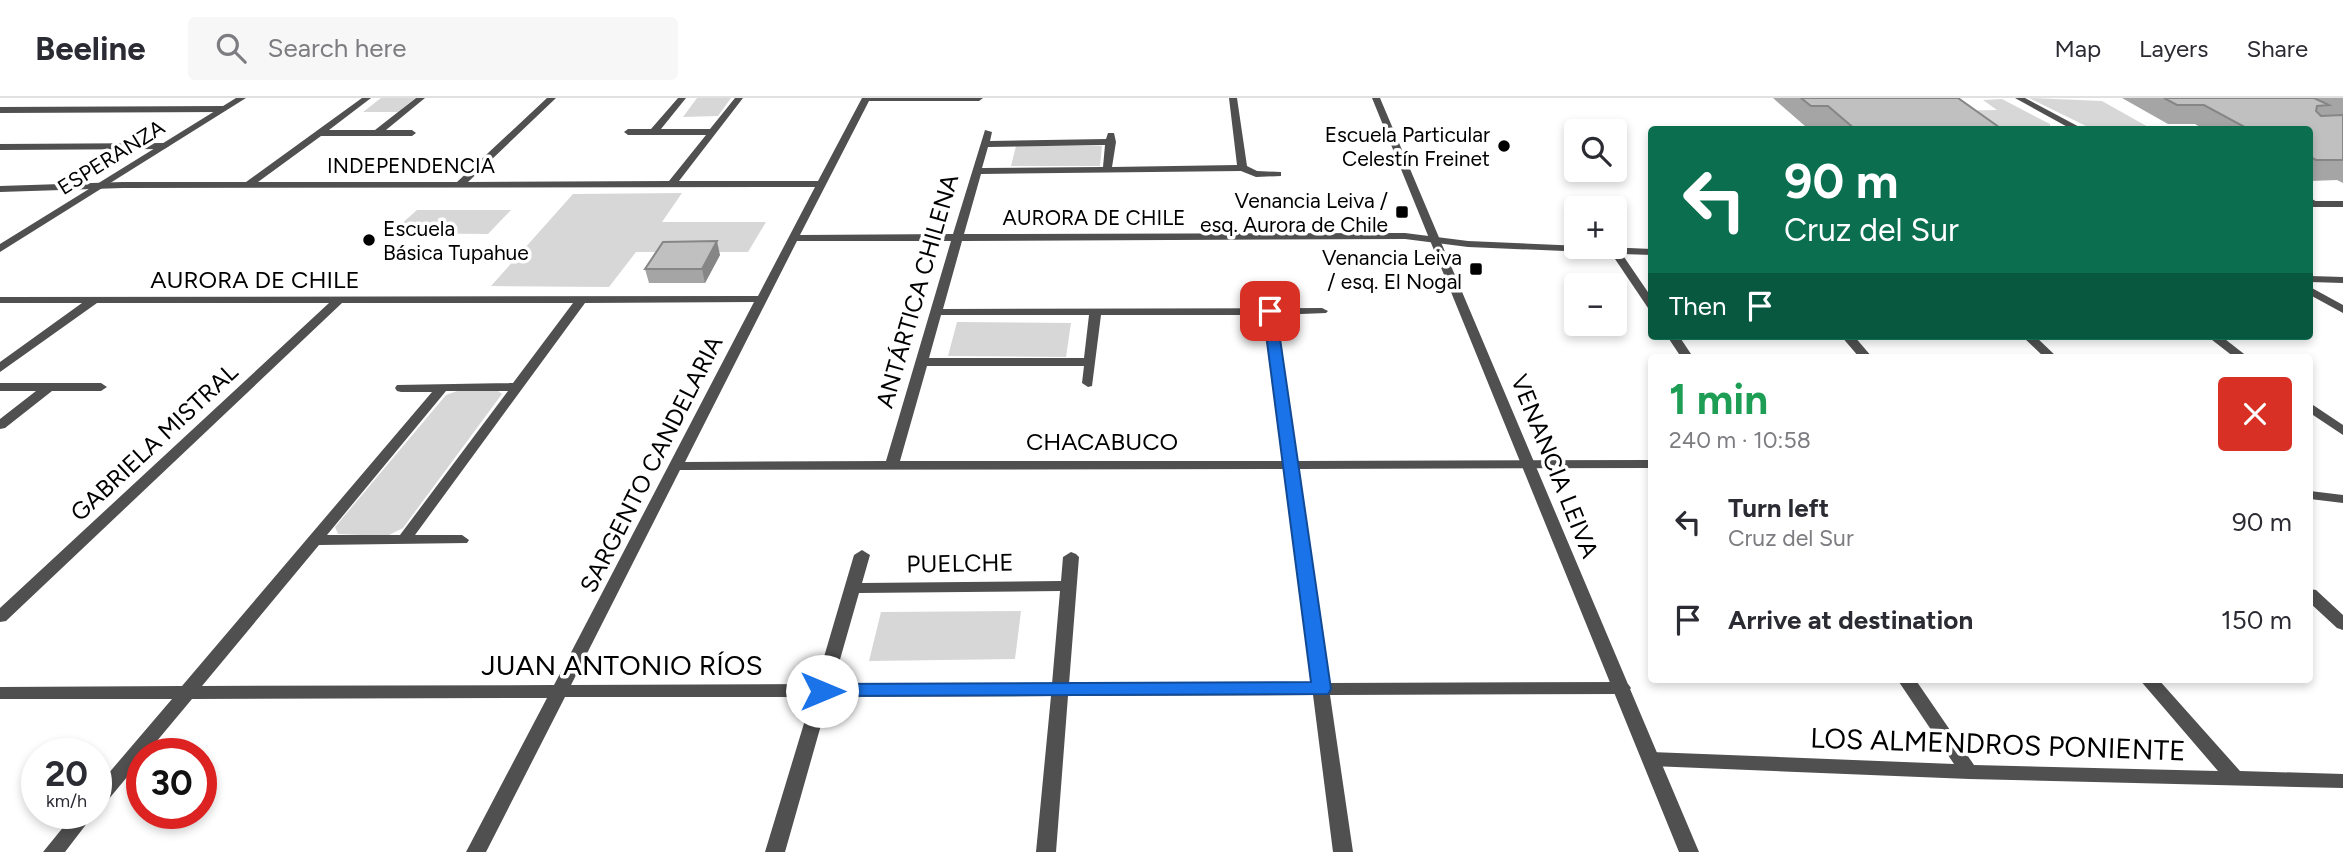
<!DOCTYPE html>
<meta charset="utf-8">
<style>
:root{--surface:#fff;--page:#f7f7f7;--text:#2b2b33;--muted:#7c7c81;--line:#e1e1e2}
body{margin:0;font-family:Figtree,sans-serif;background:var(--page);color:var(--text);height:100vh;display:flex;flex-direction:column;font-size:26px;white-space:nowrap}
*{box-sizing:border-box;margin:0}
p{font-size:23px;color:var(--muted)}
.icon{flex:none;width:38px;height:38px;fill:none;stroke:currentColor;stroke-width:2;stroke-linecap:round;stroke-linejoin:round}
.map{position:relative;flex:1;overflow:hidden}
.details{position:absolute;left:1648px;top:256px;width:665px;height:329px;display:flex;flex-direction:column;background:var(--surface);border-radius:7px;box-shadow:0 4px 10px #0003}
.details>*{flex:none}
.banner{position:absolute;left:1648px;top:28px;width:665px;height:214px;border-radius:7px;box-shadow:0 4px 10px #0003;background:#0b6e4f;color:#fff;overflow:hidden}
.fabs{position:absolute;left:1564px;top:21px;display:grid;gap:14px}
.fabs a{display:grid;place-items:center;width:63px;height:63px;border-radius:7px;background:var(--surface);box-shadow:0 4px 10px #0003;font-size:35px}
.speed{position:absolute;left:21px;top:640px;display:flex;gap:14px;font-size:35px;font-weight:700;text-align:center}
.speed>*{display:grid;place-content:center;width:91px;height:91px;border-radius:50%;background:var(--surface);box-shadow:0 4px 10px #0003;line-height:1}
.speed small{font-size:18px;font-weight:400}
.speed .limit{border:10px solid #d22;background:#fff;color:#111}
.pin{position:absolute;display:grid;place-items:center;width:60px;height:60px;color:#fff;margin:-30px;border-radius:14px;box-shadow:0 4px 10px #0006}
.me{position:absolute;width:77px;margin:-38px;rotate:90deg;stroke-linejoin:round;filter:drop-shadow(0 0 5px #0008)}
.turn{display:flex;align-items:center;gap:24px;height:147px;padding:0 21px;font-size:32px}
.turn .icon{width:91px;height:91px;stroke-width:2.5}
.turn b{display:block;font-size:49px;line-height:60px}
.then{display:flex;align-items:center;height:66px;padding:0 21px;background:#0003;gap:14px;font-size:26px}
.round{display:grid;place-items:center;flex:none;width:74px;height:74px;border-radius:7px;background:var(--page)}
.head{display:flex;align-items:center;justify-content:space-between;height:119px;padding:0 21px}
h1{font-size:42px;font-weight:700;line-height:52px;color:#1e9e55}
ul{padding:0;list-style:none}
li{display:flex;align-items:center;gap:21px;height:98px;padding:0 21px}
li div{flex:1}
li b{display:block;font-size:26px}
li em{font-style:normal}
header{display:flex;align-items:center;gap:42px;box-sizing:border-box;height:98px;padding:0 35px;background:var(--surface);border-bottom:2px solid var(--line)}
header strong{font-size:33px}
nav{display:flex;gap:38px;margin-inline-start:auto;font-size:24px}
.search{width:490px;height:63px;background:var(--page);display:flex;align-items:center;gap:18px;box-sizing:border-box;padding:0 24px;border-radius:7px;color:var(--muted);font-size:26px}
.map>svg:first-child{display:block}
</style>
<header>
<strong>Beeline</strong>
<div class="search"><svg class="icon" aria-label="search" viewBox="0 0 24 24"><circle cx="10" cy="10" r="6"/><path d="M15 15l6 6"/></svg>Search here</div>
<nav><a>Map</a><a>Layers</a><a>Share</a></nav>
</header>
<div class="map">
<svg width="2343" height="754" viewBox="0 0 2343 754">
<rect width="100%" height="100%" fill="#fff"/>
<path fill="#d7d7d7" d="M381,0H415L398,14H363Z
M697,0H731L718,18L683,19Z
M2029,0L2102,3L2150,30L2086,28Z
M2002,1L2050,26V31H1970L1942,13L1997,12L1983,2Z
M1016,48H1102L1100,68H1011Z
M682,95L662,124H766L748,154H636L609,189L491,188L573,96Z
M417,112H511L488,136L391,135Z
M957,224L1071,225L1066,259L948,258Z
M460,292H497L502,296L403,430L387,438L338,436L335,429L446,297Z
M1021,513L1015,561L869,563L881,514Z"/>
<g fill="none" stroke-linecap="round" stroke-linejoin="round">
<path fill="#505050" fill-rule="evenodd" d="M2310,103H2343V109H2310Z"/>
<path fill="#505050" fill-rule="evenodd" d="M362,0H371L329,32H375L416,0H425L386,32H412L416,35L412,38H321L258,84H457L547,0H556L468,84L669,83L706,37H628L624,34L628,31H651L678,0H686L661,31H710L735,0H743L679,83H818L862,0H983L979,3H869L800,137L953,136L985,32L992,34L990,43L1106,41L1108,35H1114L1116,44L1112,69L1237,67L1229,0H1237L1247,68L1257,73L1281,74V78L1256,79L1241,73L981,76L964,136L1405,135L1468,143L1652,151V157L1622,156L1652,200V211L1648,210L1611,155L1468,149L1405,141L962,143L943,211L1322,210L1328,213L1326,215L1276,217L1297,363L1652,362V370L1298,371L1329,585L1622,584L1628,586L1631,590L1628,594L1622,596L1330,597L1353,754H1333L1313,597L1068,598L1056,754H1036L1051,598L829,599L785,754H765L812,599H565L486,754H466L547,600L192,601L146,656H142V661L103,708L96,710V690L172,601H0V589L182,588L432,294H401L397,293L395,290L397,287L513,285L573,205H342L6,523L0,524V510L329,205H97L0,274V264L82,205H0V199L758,198L815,89L123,90L0,94V88L123,84H246ZM1105,47L1103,69L982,70L988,49ZM797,143H951L886,363L685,364ZM754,204L554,587L202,588L319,447L467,445L469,442L462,437H415L585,205ZM941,217H1089L1084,260H929ZM1101,217H1265L1283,363H900L927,268H1084L1082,285L1088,289L1092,288ZM446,293H508L400,437H327ZM1284,371L1312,585L1069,586L1079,459L1076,456L1071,454L1063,459L1061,483L862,485L870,457L862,452L854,457L816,586L571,587L680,372ZM1060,493L1052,586H833L859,495Z
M2015,0H2025L2085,32H2073Z
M0,9L223,8L227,11L223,14L0,15Z
M0,46L164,45L169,48L164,51L0,52Z
M2310,100L2321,106L2316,109L2310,107Z
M2310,178L2343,179V185L2310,184Z
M2310,189L2343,207V215L2310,197Z
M1667,238H1679L1693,259H1681Z
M1841,238H1854L1872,259H1859Z
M2022,238H2035L2057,259H2044Z
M2207,238H2221L2248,259H2234Z
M0,285H101L107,289L101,293H52L5,330L0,331V321L36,293H0Z
M2310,305L2343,327V337L2310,315Z
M2310,393L2343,397V405L2310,401Z
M2310,491L2316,492L2343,517V532L2337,530L2310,505Z
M1897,581H1915L1974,667L2218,673L2139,581H2158L2240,673L2343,676V690L1969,681L1651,668L1645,666L1642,661L1645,656L1651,654L1954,666Z
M74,716H94L65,754H43Z"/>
<path fill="#505050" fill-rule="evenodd" d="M236,0H246L0,154V146Z
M1372,0H1380L1699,754H1679Z"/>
</g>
<path fill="#a5a5a5" d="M1773,0H1958L2003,32H1826L1822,28H1805Z
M2122,0H2343V85L2337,82L2310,83V32H2205L2195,26H2168Z
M720,157L705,185H649L645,171Z"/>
<path fill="#868686" d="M717,143L720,157L705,185L702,171Z"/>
<path fill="#c0c0c0" stroke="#868686" stroke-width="2" d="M1801,0H1958L2003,32H1856L1828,8H1811Z
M2164,0H2314L2329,7L2317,8L2316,13L2321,18L2343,17V62H2316L2310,59V32H2250L2204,7H2177Z
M717,143L702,171H645L663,144Z"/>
<path fill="#1a73e8" stroke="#114b97" stroke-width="2" d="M1270,209L1276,213L1331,591L1328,596L815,598L812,593L815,588L822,586L1311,584L1263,213Z"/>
<g fill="#000" stroke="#fff" stroke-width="2.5">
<circle cx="1504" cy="48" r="7"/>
<rect x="1395" y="107" width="14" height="14" rx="3.5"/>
<circle cx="369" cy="142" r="7"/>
<rect x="1469" y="164" width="14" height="14" rx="3.5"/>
</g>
<g text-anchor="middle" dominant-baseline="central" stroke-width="7" stroke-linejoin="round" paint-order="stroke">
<g font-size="21" fill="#000" stroke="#fff" text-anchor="end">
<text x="1490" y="36">Escuela Particular<tspan x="1490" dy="24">Celestín Freinet</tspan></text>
<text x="1388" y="102">Venancia Leiva /<tspan x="1388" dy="24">esq. Aurora de Chile</tspan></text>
<text x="383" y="130" text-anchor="start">Escuela<tspan x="383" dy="24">Básica Tupahue</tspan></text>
<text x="1462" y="159">Venancia Leiva<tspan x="1462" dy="24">/ esq. El Nogal</tspan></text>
</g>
<g font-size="21" fill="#000" stroke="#fff">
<text transform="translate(111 59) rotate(-32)">ESPERANZA</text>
<text x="411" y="67">INDEPENDENCIA</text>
<text x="1094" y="119">AURORA DE CHILE</text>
</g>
<g font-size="24" fill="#000" stroke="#fff">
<text x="255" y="181">AURORA DE CHILE</text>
<text transform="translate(917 193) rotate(-74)">ANTÁRTICA CHILENA</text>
<text x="1102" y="343">CHACABUCO</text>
<text transform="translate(154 344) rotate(-43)">GABRIELA MISTRAL</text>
<text transform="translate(651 366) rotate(-63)">SARGENTO CANDELARIA</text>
<text transform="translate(1555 368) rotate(68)">VENANCIA LEIVA</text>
<text transform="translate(960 465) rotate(-1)">PUELCHE</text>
</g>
<g font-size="28" fill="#000" stroke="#fff">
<text x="622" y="567">JUAN ANTONIO RÍOS</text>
<text transform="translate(1998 646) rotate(2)">LOS ALMENDROS PONIENTE</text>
</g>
</g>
</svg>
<div class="fabs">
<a><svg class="icon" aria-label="search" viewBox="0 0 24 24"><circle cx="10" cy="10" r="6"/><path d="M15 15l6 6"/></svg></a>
<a>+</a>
<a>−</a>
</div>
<div class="speed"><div>20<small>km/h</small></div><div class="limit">30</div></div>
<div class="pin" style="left:1270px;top:213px;background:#d93025"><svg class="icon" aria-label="arrive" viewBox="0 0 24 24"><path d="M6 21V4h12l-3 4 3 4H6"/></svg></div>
<svg class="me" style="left:822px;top:593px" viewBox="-20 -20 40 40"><circle r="19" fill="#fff"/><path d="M0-13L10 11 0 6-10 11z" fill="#1a73e8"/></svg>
<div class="banner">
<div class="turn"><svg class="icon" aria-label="left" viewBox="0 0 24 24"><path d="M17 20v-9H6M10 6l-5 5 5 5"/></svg><div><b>90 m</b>Cruz del Sur</div></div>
<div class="then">Then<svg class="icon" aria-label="arrive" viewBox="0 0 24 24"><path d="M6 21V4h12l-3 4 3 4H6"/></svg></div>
</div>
<section class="details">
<div class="head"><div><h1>1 min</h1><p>240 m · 10:58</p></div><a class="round" style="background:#d93025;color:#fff"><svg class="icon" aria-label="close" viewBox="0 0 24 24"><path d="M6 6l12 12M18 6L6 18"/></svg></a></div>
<ul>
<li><svg class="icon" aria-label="left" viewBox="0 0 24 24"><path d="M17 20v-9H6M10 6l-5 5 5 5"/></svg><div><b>Turn left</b><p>Cruz del Sur</p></div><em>90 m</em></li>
<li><svg class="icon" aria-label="arrive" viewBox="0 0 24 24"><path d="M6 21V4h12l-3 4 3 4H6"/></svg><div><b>Arrive at destination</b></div><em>150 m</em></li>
</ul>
</section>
</div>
